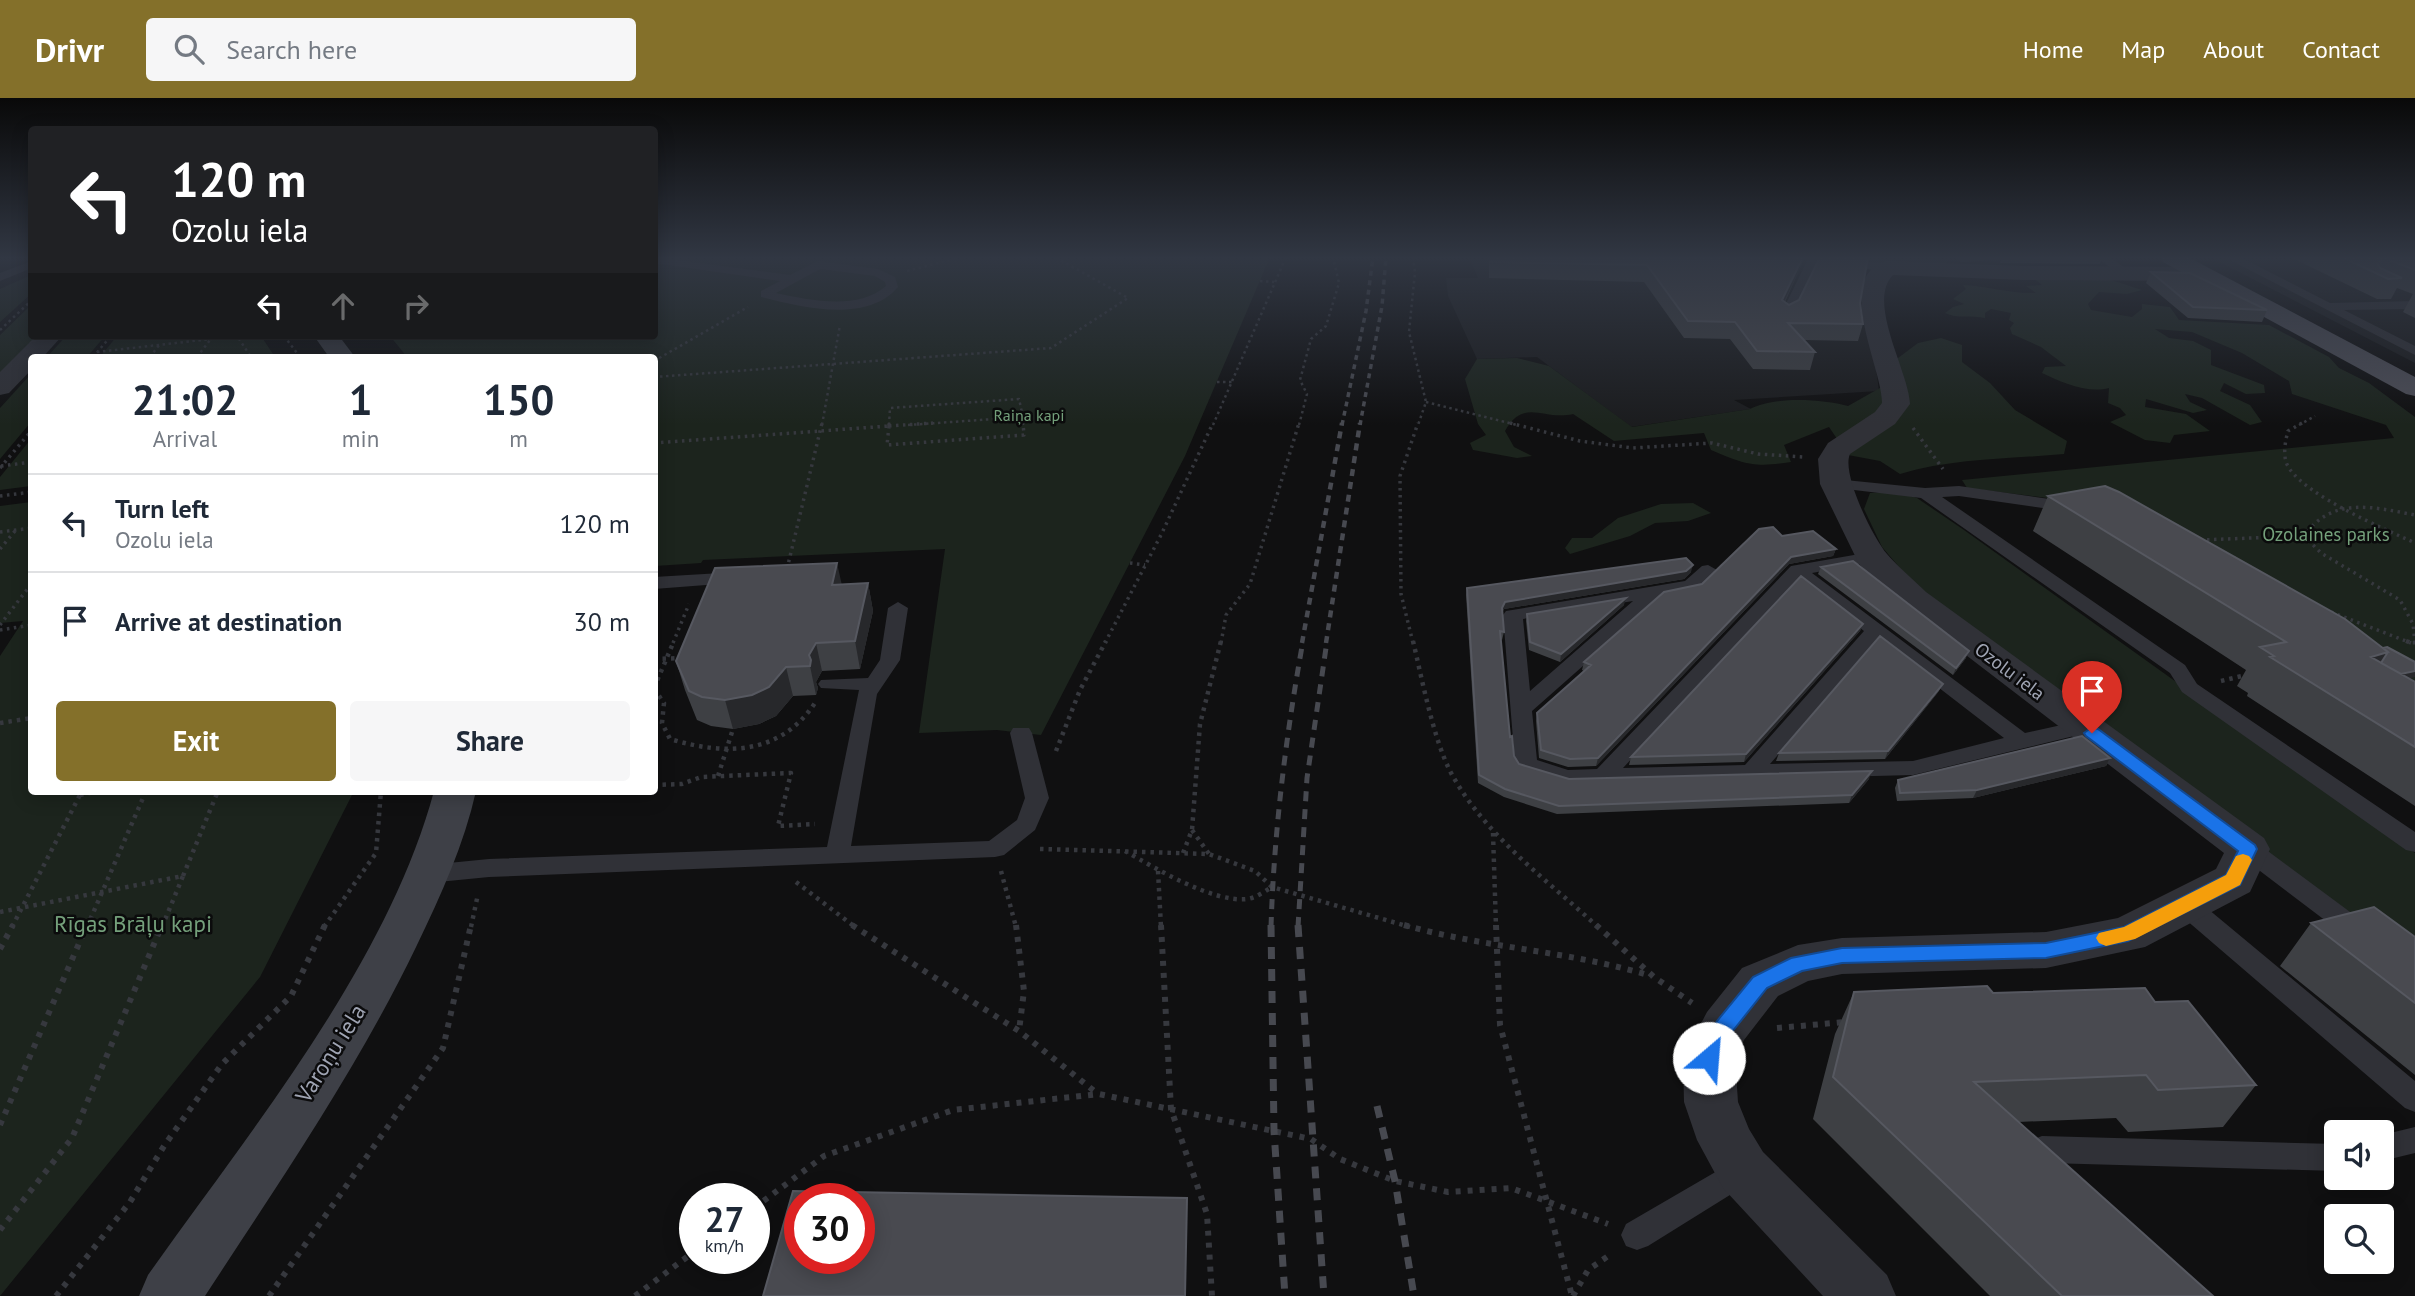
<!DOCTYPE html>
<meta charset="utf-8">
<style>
:root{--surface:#fff;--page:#f6f6f7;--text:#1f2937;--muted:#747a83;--line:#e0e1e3;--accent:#84702a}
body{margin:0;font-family:"PT Sans",sans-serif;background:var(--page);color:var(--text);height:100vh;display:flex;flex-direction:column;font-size:26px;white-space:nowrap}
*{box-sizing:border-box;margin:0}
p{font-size:23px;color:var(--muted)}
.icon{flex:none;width:38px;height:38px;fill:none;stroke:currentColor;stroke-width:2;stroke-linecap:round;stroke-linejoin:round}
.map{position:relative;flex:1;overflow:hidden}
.side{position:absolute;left:28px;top:256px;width:630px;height:441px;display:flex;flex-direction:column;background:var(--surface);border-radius:7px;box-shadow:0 4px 18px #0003}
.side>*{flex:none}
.top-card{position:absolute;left:28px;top:28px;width:630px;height:214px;border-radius:7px;box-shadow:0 4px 18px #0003;background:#202124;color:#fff;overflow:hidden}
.controls{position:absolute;left:2324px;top:1022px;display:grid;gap:14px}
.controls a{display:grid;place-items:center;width:70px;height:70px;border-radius:7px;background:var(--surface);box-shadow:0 4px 18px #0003;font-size:35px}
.speed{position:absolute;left:679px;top:1085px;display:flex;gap:14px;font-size:35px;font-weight:700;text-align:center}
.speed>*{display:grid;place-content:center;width:91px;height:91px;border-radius:50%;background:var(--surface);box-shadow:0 4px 18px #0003;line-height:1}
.speed small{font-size:18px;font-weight:400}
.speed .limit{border:10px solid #d22;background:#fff;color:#111}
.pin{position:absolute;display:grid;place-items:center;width:60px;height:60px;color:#fff;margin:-72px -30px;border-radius:50% 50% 50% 0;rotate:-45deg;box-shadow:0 0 7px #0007}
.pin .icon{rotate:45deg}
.me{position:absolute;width:77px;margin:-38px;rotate:27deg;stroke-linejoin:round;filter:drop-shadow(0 0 5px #0008)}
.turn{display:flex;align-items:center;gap:24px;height:147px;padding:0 28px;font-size:32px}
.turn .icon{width:91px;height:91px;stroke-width:2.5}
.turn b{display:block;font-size:49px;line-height:60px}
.lanes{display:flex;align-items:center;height:66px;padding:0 28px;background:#0003;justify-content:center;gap:35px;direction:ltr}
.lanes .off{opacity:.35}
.eta{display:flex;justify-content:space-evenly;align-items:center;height:119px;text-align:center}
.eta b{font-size:42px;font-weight:700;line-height:49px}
.cta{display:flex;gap:14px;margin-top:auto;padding:14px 28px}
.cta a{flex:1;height:80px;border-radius:7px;background:var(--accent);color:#fff;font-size:28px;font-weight:700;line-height:80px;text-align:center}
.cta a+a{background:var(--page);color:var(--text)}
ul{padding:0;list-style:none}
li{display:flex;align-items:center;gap:21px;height:98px;padding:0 28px;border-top:2px solid var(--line)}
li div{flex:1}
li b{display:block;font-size:26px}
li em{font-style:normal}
header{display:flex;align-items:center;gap:42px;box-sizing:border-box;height:98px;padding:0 35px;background:var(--accent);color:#fff}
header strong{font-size:33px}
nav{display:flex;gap:38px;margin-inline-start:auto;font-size:24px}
.search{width:490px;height:63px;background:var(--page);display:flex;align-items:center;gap:18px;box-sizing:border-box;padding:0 24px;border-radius:7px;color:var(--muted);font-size:26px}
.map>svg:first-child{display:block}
</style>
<header>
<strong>Drivr</strong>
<div class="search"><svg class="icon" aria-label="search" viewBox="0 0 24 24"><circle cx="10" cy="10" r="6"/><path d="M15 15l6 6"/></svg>Search here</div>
<nav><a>Home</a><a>Map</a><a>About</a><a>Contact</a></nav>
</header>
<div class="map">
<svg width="2415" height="1198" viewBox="0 0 2415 1198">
<rect width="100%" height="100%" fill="#101011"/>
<path fill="#1b1c1e" d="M1469,159H1954L1942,168L1862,164L1879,293L1734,302L1751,311L1631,329L1537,259L1477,261L1448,198L1446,180H1478Z
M2210,159H2415V265Z"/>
<path fill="#1c241d" d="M655,159H1270L1185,358L1041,637L997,632L919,635L945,451L703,462L701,465L655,468L654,259H407L390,238H654Z
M31,177V196L0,224V191Z
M2030,177L2102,179L2142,192L2127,196L2099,194L2088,206L2091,212L2132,219L2142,211V206L2170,209L2179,222L2269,227L2329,259L2339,270L2369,285L2415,319V596L2112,408L1967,390L1962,382L2394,340L2386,327L2292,296L2289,283L2242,255L2192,234L2155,231L2169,240L2193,243L2211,252V267L2264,287L2265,295L2246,296L2224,285L2220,293L2250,307L2262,324L2250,327L2202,300L2185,296L2190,304L2207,312L2193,315L2146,301L2145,309L2186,316L2210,333L2174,337L2170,345L2145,342L2110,324L2126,317L2120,310L2108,305L2109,290C2087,296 2061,284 2042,275L2045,269L2066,268L2041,249L2012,236L2010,230L2014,225L2009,222L2011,215L1991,211L1985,215V220C1972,217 1957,221 1945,215L1953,209L1964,206L1953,201L1966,191L1963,187C1988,188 2011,196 2036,195L2026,188L2042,187Z
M31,207L32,238H40L0,279V237Z
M66,238H105L87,259H47Z
M117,238H261L275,259H100Z
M1941,240L1962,247V264L1990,285L2015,312L2067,343L2064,356C2009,361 1953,360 1900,376L1880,363L1848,357L1829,329L1784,347L1791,364C1754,370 1744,366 1711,352L1704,335L1614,343L1573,316C1543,323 1524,299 1505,333L1514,349L1532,358L1517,360L1473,352L1470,345L1486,337L1478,326L1465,281L1477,261L1517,260L1549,268L1632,329L1750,311C1774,298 1822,301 1848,308L1887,286L1882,272L1918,245Z
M31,276V324L0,361V310Z
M31,341V388L0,392V379Z
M1898,394L1917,400L1964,432L2415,755V867L1913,485L1882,449L1864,411L1870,395Z
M31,404L32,693H354L260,879L0,1198V558L23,523L0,525V408Z
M1693,405L1711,415L1688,423L1655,425L1630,438L1570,456L1565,450L1572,440H1592L1618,420L1661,406Z"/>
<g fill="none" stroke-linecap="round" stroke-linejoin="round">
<path stroke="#36383e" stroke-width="2.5" stroke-dasharray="2.5 3.5" stroke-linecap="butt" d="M1413,159L1415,174L1409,234L1426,304L1418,327
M907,173L962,159
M1260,183L1274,184
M0,232L32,202
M284,238L300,259
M97,254L237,238L251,259
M93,259L111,238
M150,259L159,247
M197,259L210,242
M654,263L748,209
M654,279L1051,250L1128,200L1055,159
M1217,284H1232
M1426,304L1517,327
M1023,319V327
M822,327L840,227
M889,327L890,310L1019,301L1023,319
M908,327L1023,319
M1213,327L1286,159
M1299,327L1307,296L1300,282L1311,241L1326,228L1339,185L1333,159
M2299,327L2315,318"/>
<path stroke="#36383e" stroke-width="3.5" stroke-dasharray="2.5 4.5" stroke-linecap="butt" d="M1510,325L1580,343L1633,350L1712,345L1758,356L1804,359
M2302,325L2288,333C2285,344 2282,360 2289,370C2308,399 2383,430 2415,445
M889,328L887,347L1024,337L1023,325
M889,328V325
M889,328L933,325
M1913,330L1943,371
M654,345L889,328
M1,368L32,364
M0,370L32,332
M0,398L32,394
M0,434L32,430
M2200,442L2304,438
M0,451L15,433
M1130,465L1145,467
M787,471L822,325
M2331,514L2411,545
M0,527L32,485
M0,532L32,527
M673,545L689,506
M1105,545L1162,435L1213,325
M1221,545L1226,517L1250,486L1299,325
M1413,545L1401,496L1400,378L1418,325
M2415,545L2413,526L2400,502L2321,455L2304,438C2332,398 2373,409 2415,417"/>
<path stroke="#36383e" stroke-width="4.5" stroke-dasharray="3.5 5" stroke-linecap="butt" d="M1413,543C1422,581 1433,639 1450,673C1484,737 1546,781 1598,829
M2406,543L2414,546
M2415,543V547
M654,561L682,560
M2221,583L2246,577
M654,590L674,543
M654,591L664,605L662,625L670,641C726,658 780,657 815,605
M0,625L32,620
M1056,653L1080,592L1106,543
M718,678L733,631
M654,687L682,686L701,679L791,675L778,728L815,726
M80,697L100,693
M1192,732L1209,756
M1493,735L1496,829
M1040,751L1209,756L1255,773L1272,789L1410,829
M1125,753C1155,770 1213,805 1247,801C1256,800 1265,793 1272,789
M1183,755L1192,732L1200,626L1221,543
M1001,773L1016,829
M1158,773L1161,829
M183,778L218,693
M796,784L855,829
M0,814L183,778L162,829
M12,829L82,693
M87,829L146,693
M324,829L376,755L381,693
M471,829L478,796"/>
<path stroke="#36383e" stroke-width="6" stroke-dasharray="5 7" stroke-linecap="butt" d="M852,827L1019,933L1098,996
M1016,827L1024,893L1019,933
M1161,827L1171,1011L1207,1116L1212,1198
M1404,827C1485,850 1570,853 1651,878
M1496,827L1500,927L1572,1198
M1596,827L1654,879L1692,905
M0,851L13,827
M1777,930L1845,924
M0,1027L87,827
M754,1110L824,1058L953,1012L1099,996L1311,1041L1340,1061L1395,1083L1448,1094L1511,1090L1608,1126
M0,1132L72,1040L162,827
M56,1198L130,1104L164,1048L222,966L291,898L325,827
M269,1198L443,950L471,827
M635,1198L695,1153
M1573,1198L1588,1172L1611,1156"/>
<path fill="#303137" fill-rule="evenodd" d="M654,159L790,177L818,163L878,171L895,179L898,189C867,226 801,209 761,199V193L780,183L654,165ZM820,171L875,178L885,184L886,188C857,213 810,202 776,195Z
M1798,159H1833L1887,166L1893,170L1887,174L1818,164L1792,218L1786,222L1780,218L1807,163Z
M2006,159L2000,162L1961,164L1955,160Z
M2096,159H2110L2133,176L2123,179Z
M2224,159H2240L2330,205L2415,203V211L2344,212L2415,248V257Z
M32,163V170L0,183V175Z
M1835,381L1925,390L1959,388L2077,405L2079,409L2077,413L2071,414L1959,398L1942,399L2185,567L2197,586L2415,734V754L2406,752L2182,594L2170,575L1921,400L1829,389L1827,386Z
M1871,454L1880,459L1877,463L1812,475L2025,635L2066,626L2074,628L2077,633L2074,638L1913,677L1567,686L1518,671L1515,666L1503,517L1506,513L1685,483L1702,468L1708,467L1717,472L1698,492L1661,499L1532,613L1537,662L1568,672L1597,671L1791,468ZM1798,482L1864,533L1745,667L1623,670ZM1633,503L1530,593L1523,521ZM1877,542L2004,640L1913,663L1770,666Z
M738,474L747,480L745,484L654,491V479Z
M898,504L908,510L900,562L877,596L851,748L989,743L1017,722L1025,700L1010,635L1013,630H1029L1032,635L1049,700L1035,732L1004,757L995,759L489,779L428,785L419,782L416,776L419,770L428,767L489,761L827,749L859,592L821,590L818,586L821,582L868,580L880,562L888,510Z
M2248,743L2257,745L2369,828L2373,835L2369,842L2360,845L2351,842L2239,757L2236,751L2239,745Z
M2187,799L2196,801L2415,983V1014L2405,1010L2178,815L2174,808L2178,801Z
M2415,1029V1055L2382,1063V1037Z
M2042,1038L2336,1046V1073L2048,1065L2037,1075L2026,1079L2015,1075L2011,1065C2017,1051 2028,1043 2042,1038Z
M1743,1058L1754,1062L1759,1072L1754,1082L1648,1148L1637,1152L1626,1148L1621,1137L1626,1126Z"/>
<path fill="#303137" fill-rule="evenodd" d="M1887,163L2023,168L2201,169L2209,171L2212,176L2209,181L2201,183L2023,182L1893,177C1866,204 1909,274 1910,306L1895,326L1850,356C1841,375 1873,440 1887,456C1898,469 1913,481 1926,494L2264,740L2270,751L2250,794L2145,849L2046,870L1842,876L1808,883L1778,898L1744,942L1735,960L1738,1004L1749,1031L1763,1054L1887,1177L1896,1198H1823L1723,1090L1697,1042L1684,1004L1683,960L1707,914L1742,870L1798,847L1842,840L2046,834L2118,820L2216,771L2224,755L1902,508L1859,466L1820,386L1818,361L1828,345L1875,314L1882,305C1883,272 1832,177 1887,163Z
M36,238H62L43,259H32V271L9,295L0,297V274Z"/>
<path fill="#3e4047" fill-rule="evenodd" d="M314,238H339L355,259H329Z
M434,693H476C464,747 441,797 417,847C358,970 280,1083 205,1198H139L148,1177C250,1033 388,865 434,693Z"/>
<path fill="#4c4d56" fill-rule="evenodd" d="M2161,159H2188L2415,279V298L2406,296L2163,164Z"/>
<path stroke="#474950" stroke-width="3.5" stroke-dasharray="5 4.5" stroke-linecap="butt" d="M1342,327L1366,213L1373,159
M1360,327L1382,208L1386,159"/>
<path stroke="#474950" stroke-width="4.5" stroke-dasharray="7 6" stroke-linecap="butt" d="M1302,545L1342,325
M1326,545L1360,325"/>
<path stroke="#474950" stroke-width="5" stroke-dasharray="10 8" stroke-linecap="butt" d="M1271,829C1274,733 1286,637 1303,543
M1298,829L1307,680L1327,543"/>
<path stroke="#474950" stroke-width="7" stroke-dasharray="12 10" stroke-linecap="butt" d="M1271,827L1274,1033L1285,1198
M1298,827L1324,1198
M1377,1008L1395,1083L1414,1198"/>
</g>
<path fill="#3e4044" d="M1489,159H1805L1785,204L1789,207L1860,205L1863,226L1858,243L1804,242L1815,254L1810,272L1753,271L1730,241L1684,240L1644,184L1489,180Z
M2002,159H2102L2100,166L2000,165Z
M2290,159H2415V220L2403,214L2413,196L2397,190L2391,201H2377Z
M2151,174L2267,212L2262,224L2188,220L2146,185Z
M2048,398L2415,584V708L2247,598L2248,595L2237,588L2246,572L2033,433Z
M1782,438L1836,451L1833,458L1789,466L1596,668L1568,669L1539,660L1536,623L1537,615L1584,573L1582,572L1584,564L1702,486Z
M1821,469L1966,560L1953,577L1818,476Z
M1691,474L1684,481L1504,511L1502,515L1504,534L1502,542L1501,541L1510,639L1514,658L1519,666L1569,681H1869L1849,705L1557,716L1504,699L1478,685L1466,497L1467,490Z
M868,485L873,513L860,571L822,573L816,584L818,590L816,597L793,598L776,618L759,626L733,631L711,628L697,622L685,592L676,563L842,486Z
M1624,507L1560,564L1529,552L1526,523L1527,516Z
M1863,526L1860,533L1744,664L1629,667L1631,659Z
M1939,593L1885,661L1776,663L1779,655Z
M2110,660L2106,668L1973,700L1897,703L1895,690L1898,682Z
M2311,825L2415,839V977L2280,868Z
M1854,894L1993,895L2155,904L2256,987L2223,1029L2128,1034L2116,1020L2018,1024L2213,1198H1990L1813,1021L1835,936Z"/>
<path fill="#27282b" d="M1803,159H1805L1803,164L1777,219L1782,202Z
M1836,451L1833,458L1789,466L1596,668L1598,660L1791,459Z
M837,465L843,492L832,487Z
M1693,467L1691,474L1684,481L1504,511L1500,517L1502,510L1505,504Z
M868,485L873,513L860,571L855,543Z
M1626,500L1624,507L1560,564L1561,556Z
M1863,526L1860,533L1744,664L1746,656Z
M816,545L822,573L816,584L818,590L816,597L810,568L809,557Z
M1969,553L1966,560L1953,577L1956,570Z
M2388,554L2363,593L2371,559Z
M786,569L793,598L776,618L759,626L733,631L725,602Z
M2415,573V579L2388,586L2393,579Z
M1943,586L1939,593L1885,661L1888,653Z
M2110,660L2106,668L1973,700L1977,692Z
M1872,673L1869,681L1849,705L1852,697Z"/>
<path fill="#494a50" stroke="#565860" stroke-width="2" fill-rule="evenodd" d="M1491,159H1803L1782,202L1789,207L1799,202L1820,159H1868L1860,205L1863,226L1788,225L1815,254L1757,253L1735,224L1688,223L1647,167L1491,164Z
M2342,159H2415V172L2384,160L2377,165L2380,170L2402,180L2388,181Z
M2151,174L2190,175L2267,212L2193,209Z
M2105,388L2119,394L2345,521L2388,554L2371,559L2415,584V649L2270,559L2274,558L2260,549L2286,544L2048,398Z
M1773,429L1782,438L1813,433L1836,451L1791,459L1598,660L1570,661L1541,652L1537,615L1591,567L1584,564L1664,494L1702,486L1759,431Z
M1686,460L1693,467L1686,473L1505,504L1502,510L1504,534L1500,533L1510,639L1512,638L1514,658L1519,666L1569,681L1872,673L1852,697L1559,708L1505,691L1479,677L1467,490Z
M1853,463L1969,553L1956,570L1821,469Z
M837,465L832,487L868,485L855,543L816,545L809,557L811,562L810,568L786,569L769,589L752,597L725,602L702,599L689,593L676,563L715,470Z
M1801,478L1863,526L1746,656L1631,659Z
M1626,500L1561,556L1530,544L1527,516Z
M1880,538L1943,586L1888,653L1779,655Z
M2387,549L2415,564V573L2401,576L2381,565L2388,554L2383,550Z
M2082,638L2110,660L1977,692L1900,695L1898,682Z
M2374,809L2415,839V905L2311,825Z
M1987,888L1993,895L2145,890L2155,904L2188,903L2256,987L2158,992L2146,977L1974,984L2213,1198H2062L1833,979L1854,894Z
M793,1093L1187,1100L1185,1198H763ZM800,1101H859V1160H800Z"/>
<linearGradient id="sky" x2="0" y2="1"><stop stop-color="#090909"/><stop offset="0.49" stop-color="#313743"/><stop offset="1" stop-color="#313743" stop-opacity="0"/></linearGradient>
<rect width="2415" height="327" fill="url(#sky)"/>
<path fill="#1a73e8" stroke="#114b97" stroke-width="2" d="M2092,629L2098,631L2255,747L2257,751L2240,787L2128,843L2046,860L1842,865L1802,873L1767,890L1732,934L1716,966L1709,969L1701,966L1698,960L1717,923L1753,879L1791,860L1842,850L2046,845L2124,829L2226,777L2238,753L2086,638L2084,635Z"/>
<path fill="#f59e0b" d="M2243,756L2249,758L2252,762L2240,787L2135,841L2106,848L2099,845L2096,840L2099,835L2124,829L2226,777L2236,758Z"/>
<g text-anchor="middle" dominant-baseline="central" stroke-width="5" stroke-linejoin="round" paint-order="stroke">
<g font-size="16" fill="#74a07b" stroke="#0b0b0c">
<text x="1029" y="317">Raiņa kapi</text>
</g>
<g font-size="19" fill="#74a07b" stroke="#0b0b0c">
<text x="2326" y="436">Ozolaines parks</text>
</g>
<g font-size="19" fill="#9fa4b3" stroke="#0b0b0c">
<text transform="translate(2010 573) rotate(37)">Ozolu iela</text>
</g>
<g font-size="23" fill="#74a07b" stroke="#0b0b0c">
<text x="133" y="825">Rīgas Brāļu kapi</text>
</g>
<g font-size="23" fill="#9fa4b3" stroke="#0b0b0c">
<text transform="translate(330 955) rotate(-58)">Varoņu iela</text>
</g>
</g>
</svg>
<div class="controls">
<a><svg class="icon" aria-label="sound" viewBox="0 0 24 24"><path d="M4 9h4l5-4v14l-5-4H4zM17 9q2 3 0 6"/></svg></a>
<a><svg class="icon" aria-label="search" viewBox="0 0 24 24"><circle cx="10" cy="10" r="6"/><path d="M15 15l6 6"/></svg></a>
</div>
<div class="speed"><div>27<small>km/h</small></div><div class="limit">30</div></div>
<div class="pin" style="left:2092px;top:635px;background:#d93025"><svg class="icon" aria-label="arrive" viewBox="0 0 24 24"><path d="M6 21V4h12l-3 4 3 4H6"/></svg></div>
<svg class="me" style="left:1709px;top:960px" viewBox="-20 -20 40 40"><circle r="19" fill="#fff"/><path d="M0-13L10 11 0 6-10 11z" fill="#1a73e8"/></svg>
<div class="top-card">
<div class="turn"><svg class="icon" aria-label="left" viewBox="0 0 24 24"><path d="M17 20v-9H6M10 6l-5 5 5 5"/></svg><div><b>120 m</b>Ozolu iela</div></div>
<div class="lanes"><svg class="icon" aria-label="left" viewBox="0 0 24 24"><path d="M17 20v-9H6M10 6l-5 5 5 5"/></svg><svg class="icon off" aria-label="ahead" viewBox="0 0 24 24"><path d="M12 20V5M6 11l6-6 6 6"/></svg><svg class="icon off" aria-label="right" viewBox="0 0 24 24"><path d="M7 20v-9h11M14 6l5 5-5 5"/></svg></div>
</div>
<section class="side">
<div class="eta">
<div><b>21:02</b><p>Arrival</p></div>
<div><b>1</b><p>min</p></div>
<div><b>150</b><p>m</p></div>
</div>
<ul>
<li><svg class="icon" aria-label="left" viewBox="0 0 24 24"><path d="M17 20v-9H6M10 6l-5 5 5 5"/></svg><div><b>Turn left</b><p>Ozolu iela</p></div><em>120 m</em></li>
<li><svg class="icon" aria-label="arrive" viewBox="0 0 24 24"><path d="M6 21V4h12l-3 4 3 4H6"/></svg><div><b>Arrive at destination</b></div><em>30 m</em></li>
</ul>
<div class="cta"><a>Exit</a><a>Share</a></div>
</section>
</div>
